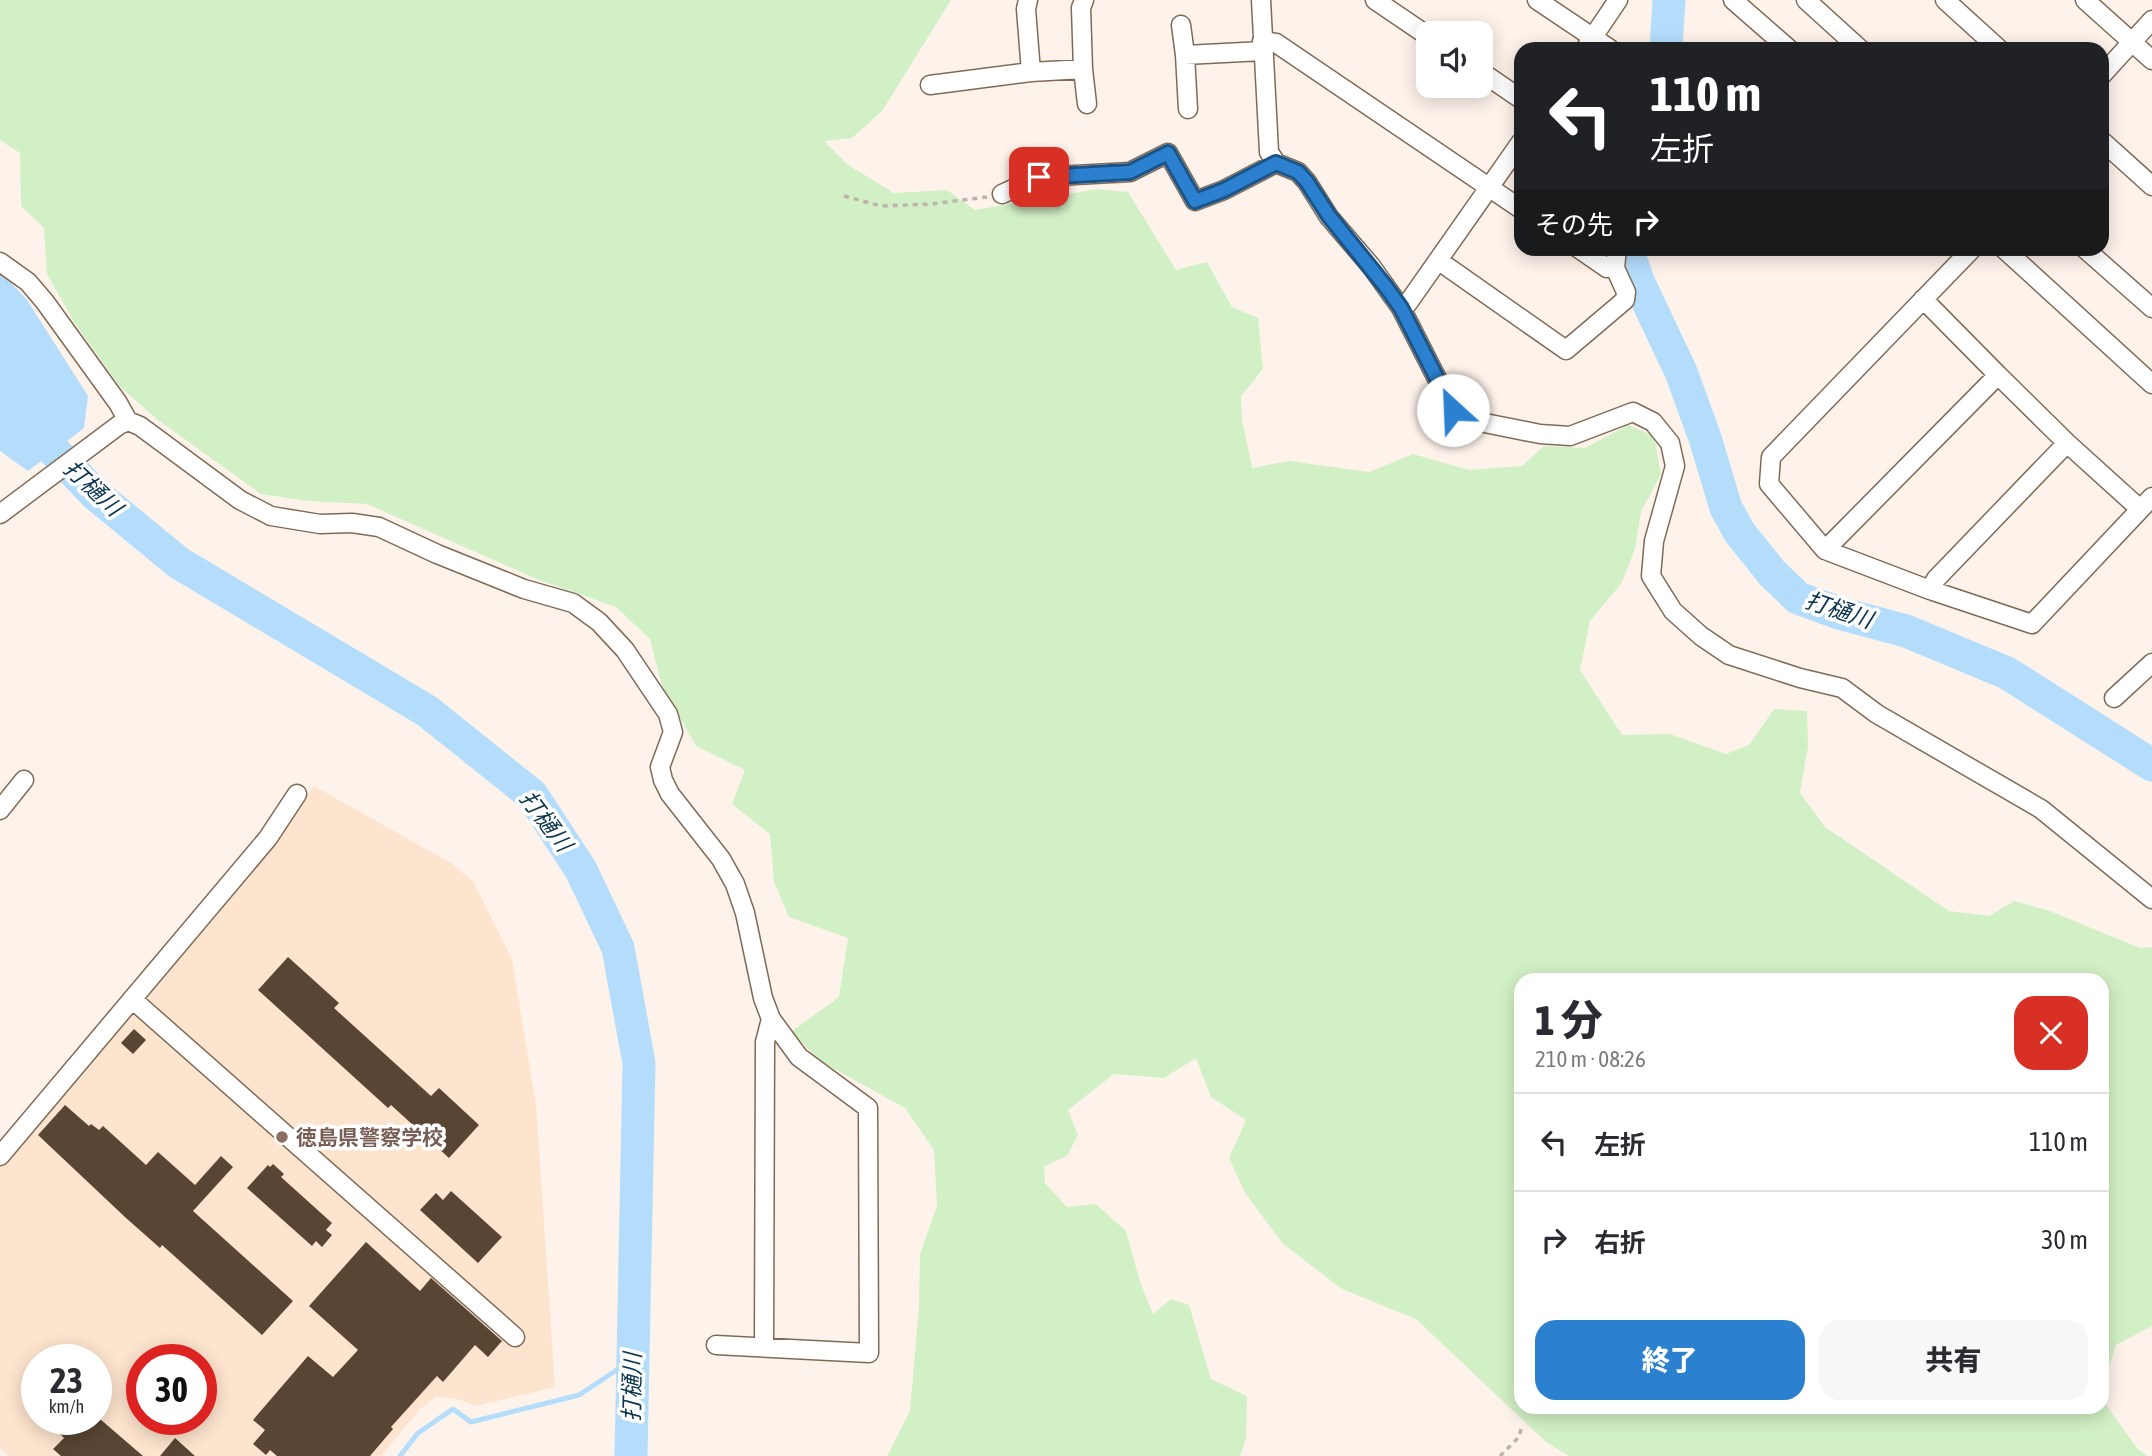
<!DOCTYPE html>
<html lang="ja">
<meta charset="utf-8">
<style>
:root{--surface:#fff;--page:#f7f7f7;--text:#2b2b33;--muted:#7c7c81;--line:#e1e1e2;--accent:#2b81cf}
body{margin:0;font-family:"Asap Condensed","Noto Sans JP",sans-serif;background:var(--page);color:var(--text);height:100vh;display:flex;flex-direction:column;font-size:26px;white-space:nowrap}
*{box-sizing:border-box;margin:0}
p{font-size:23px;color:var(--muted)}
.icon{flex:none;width:38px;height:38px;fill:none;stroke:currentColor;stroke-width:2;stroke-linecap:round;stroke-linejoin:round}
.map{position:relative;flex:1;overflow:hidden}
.sheet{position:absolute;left:1514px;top:973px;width:595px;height:441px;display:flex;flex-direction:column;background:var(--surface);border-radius:21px;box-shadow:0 4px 18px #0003}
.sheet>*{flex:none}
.banner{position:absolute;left:1514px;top:42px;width:595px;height:214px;border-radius:21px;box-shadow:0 4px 18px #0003;background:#202124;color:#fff;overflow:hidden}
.tools{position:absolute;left:1416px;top:21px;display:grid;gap:14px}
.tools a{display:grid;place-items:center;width:77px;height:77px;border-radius:14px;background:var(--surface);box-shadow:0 4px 18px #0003;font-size:35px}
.speed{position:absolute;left:21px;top:1344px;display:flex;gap:14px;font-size:35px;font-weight:700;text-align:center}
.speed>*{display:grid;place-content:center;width:91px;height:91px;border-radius:50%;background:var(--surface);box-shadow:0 4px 18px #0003;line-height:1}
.speed small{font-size:18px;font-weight:400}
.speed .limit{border:10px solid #d22;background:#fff;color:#111}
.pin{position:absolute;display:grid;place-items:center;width:60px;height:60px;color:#fff;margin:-30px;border-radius:14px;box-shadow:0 4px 10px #0006}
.me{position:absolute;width:77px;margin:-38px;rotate:335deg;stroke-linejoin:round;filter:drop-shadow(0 0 5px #0008)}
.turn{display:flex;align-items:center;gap:24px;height:147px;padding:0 21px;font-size:32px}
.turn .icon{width:91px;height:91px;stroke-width:2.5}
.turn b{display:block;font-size:49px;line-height:60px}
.then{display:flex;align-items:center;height:66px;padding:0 21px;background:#0003;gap:14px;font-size:26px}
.round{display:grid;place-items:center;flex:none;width:74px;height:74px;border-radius:21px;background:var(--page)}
.headline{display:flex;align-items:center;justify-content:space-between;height:119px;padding:0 21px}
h1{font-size:42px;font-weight:800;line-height:52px}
.action{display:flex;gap:14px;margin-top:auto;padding:14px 21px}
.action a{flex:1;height:80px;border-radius:21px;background:var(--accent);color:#fff;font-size:28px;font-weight:800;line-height:80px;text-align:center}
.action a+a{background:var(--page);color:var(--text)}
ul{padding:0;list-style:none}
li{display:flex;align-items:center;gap:21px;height:98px;padding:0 21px;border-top:2px solid var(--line)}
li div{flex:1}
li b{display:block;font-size:26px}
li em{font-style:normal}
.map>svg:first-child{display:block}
</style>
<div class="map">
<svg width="2152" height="1456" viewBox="0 0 2152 1456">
<rect width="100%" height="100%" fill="#fef3eb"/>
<path fill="#fde4ce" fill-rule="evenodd" d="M314,786L451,863L473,881L512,959L536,1105L555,1387L476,1406L461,1400L437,1396L420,1409L381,1456H9L0,1448V1169L270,847ZM37,1360H96V1419H37ZM142,1360H201V1419H142Z"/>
<path fill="#d2f0c5" d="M0,0H951L882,111L852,138L824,141L848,165L894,193L947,190L975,210L1097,189L1128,192L1176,270L1207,262L1232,307L1258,318L1263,369L1241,396L1242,420L1252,468L1289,461L1369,472L1413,454L1469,470L1522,466L1544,446L1585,448L1628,425L1654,436L1661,474L1641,512L1635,549L1621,584L1590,621L1580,670L1622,735L1670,734L1726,754L1749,745L1774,709L1807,711L1808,747L1800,793L1825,827L1949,911L1989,916L2014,901L2050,911L2140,948L2152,947V1326L2116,1345L2102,1388V980H1521V1407H2102V1399L2136,1447L2147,1456H1569L1546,1442L1416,1319L1342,1289L1283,1244L1245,1193L1229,1158L1246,1120L1211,1097L1196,1058L1164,1078L1114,1074L1068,1110L1078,1135L1067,1156L1044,1166L1045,1183L1067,1207L1096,1204L1126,1231L1140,1282L1153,1314L1171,1299L1189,1305L1211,1379L1247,1396L1246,1439L1240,1456H887L910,1411L919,1306L920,1254L937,1206L934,1150L905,1108L822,1062L791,1032L839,997L848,938L789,917L774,882L770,834L732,804L745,770L696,746L662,686L650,639L616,607L539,580L367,504L308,501L261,494L158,420L120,387L74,322L47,274L44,228L21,206L20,153L0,140Z"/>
<path fill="#b4ddfc" d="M0,271L27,300L88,396L84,428L28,471L0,451Z"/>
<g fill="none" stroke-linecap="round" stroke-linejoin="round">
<path stroke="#b4ddfc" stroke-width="5" d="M400,1456L418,1433L453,1409L471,1422L579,1395L632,1360"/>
<path stroke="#b4ddfc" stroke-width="33" d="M1666,49L1669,0
M1631,248L1629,255L1638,281L1681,372L1705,438L1726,508L1740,533L1772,573L1798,598L1839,613L1906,631L2007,673L2152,765
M0,394L95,494L179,563L427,711L532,795L581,870L618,948L639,1063L631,1456"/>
</g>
<path fill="#594533" d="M288,957L339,1003L334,1008L431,1096L439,1088L479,1125L449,1158L391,1105L388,1108L258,990Z
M134,1029L146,1040L133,1054L121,1043Z
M65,1105L89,1126L91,1124L99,1130L103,1126L146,1165L158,1152L195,1185L221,1156L233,1167L193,1211L293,1301L262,1335L162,1245L160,1248L126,1218L38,1135Z
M273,1164L284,1174L281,1177L332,1223L326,1230L332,1235L322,1247L316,1241L312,1246L247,1188L268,1165L270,1167Z
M451,1191L502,1237L478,1263L420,1210L436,1193L443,1200Z
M366,1242L420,1291L431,1278L502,1341L488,1357L475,1345L443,1382L437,1376L391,1427L393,1429L370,1456H277L270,1450L266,1455L253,1444L265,1430L253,1420L308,1356L333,1377L358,1350L309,1306Z
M72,1419H100L143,1456H61L53,1449L64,1438L60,1434Z
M175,1438L195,1456H160Z"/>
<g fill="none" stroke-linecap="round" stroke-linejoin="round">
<defs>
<path id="minor" d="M1028,0L1026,9L1031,72
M1375,0L1428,36
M1537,0L1610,49
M1733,0L1789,49
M1806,0L1860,49
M1945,0L1999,49
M2085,0L2152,60
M1181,25L1185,55L1188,109
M1262,41L1276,43L1521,209
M1585,49L1618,0
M1185,55L1263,51
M1083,69L1081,8L1084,0
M1480,71L1521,99
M2102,75L2152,20
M930,85L1031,72L1083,69L1087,104
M2102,141L2152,186
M1521,142L1408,303L1401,308L1453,410L1465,419L1540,434L1570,436L1633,412L1653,422L1670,443L1675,466L1654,541L1651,576L1673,611L1701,636L1729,655L1800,678L1842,688L1877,714L2041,809L2152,899
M1276,163L1298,172L1307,182L1329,217L1371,266L1401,308
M1002,194L1039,177L1130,172L1168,153L1195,201L1224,190L1276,163L1269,152L1261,0
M1578,248L1607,268H1615
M1973,248L1771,457L1769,484L1825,550L1930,590L2032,624L2152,497
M2003,248L2152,384
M2084,248L2152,308
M1439,261L1566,350L1625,300L1626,292L1615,268L1617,248
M0,262L28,282L45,302L118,403L128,421
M1923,299L1998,375
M0,514L119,425L128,421L140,426L240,500L271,516L320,524L352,523L379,527L437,554L524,589L573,603L599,622L625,650L668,714L673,732L660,767L663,780L670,794L721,859L735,884L745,913L763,998L771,1019L765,1042L764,1347
M1825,550L1998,375L2067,443
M1930,590L1936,579L2067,443L2140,509
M2114,698L2152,663
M0,810L24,780
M132,999L515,1337
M0,1156L268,838L297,794
M716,1345L869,1353L868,1108L799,1057L771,1019"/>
</defs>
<use href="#minor" stroke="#806a56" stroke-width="21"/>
<path stroke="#bdb3ab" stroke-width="3.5" stroke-dasharray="5 5" stroke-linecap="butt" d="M844,196L881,206L931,204L987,197
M1500,1456L1519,1437L1521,1429"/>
<use href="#minor" stroke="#fff" stroke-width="18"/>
</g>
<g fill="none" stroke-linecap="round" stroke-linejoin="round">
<defs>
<path id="route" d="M1039,177L1130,172L1168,153L1195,201L1224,190L1276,163L1298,172L1307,182L1329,216L1386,287L1401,308L1453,410"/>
</defs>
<use href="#route" stroke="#1c5487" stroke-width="18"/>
<use href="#route" stroke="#2b81cf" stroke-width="12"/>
</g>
<circle fill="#8d6e63" stroke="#fff" stroke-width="2.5" cx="282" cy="1137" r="7"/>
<g text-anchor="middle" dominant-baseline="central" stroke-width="7" stroke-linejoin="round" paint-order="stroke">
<g font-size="21" font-weight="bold" fill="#785e54" stroke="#fff" text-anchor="start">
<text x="296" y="1137">徳島県警察学校</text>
</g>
<g font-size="23" font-style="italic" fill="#0b354e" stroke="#fff">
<text transform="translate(93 488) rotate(43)">打樋川</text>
<text transform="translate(1839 610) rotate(18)">打樋川</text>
<text transform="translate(546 821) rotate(53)">打樋川</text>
<text transform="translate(632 1387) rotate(-89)">打樋川</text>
</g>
</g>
</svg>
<div class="tools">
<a><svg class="icon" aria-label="sound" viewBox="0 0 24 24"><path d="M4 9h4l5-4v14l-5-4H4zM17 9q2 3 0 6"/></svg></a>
</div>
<div class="speed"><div>23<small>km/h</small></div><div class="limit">30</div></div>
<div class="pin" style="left:1039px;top:177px;background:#d93025"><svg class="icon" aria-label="arrive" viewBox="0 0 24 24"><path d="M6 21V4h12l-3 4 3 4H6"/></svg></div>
<svg class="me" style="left:1453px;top:410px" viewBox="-20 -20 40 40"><circle r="19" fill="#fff"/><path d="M0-13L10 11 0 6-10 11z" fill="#2b81cf"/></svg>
<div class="banner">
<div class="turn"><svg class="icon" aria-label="left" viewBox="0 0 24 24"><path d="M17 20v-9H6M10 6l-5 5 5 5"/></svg><div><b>110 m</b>左折</div></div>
<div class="then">その先<svg class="icon" aria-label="right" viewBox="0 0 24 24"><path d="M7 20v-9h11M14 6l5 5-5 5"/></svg></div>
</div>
<section class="sheet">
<div class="headline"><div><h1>1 分</h1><p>210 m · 08:26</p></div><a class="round" style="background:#d93025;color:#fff"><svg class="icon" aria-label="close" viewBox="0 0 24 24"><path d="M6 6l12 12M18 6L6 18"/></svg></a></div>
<ul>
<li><svg class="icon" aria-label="left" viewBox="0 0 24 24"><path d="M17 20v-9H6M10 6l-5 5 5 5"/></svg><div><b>左折</b></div><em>110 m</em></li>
<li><svg class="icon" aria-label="right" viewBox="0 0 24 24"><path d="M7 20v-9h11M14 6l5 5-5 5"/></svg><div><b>右折</b></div><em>30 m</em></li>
</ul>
<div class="action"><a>終了</a><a>共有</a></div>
</section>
</div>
